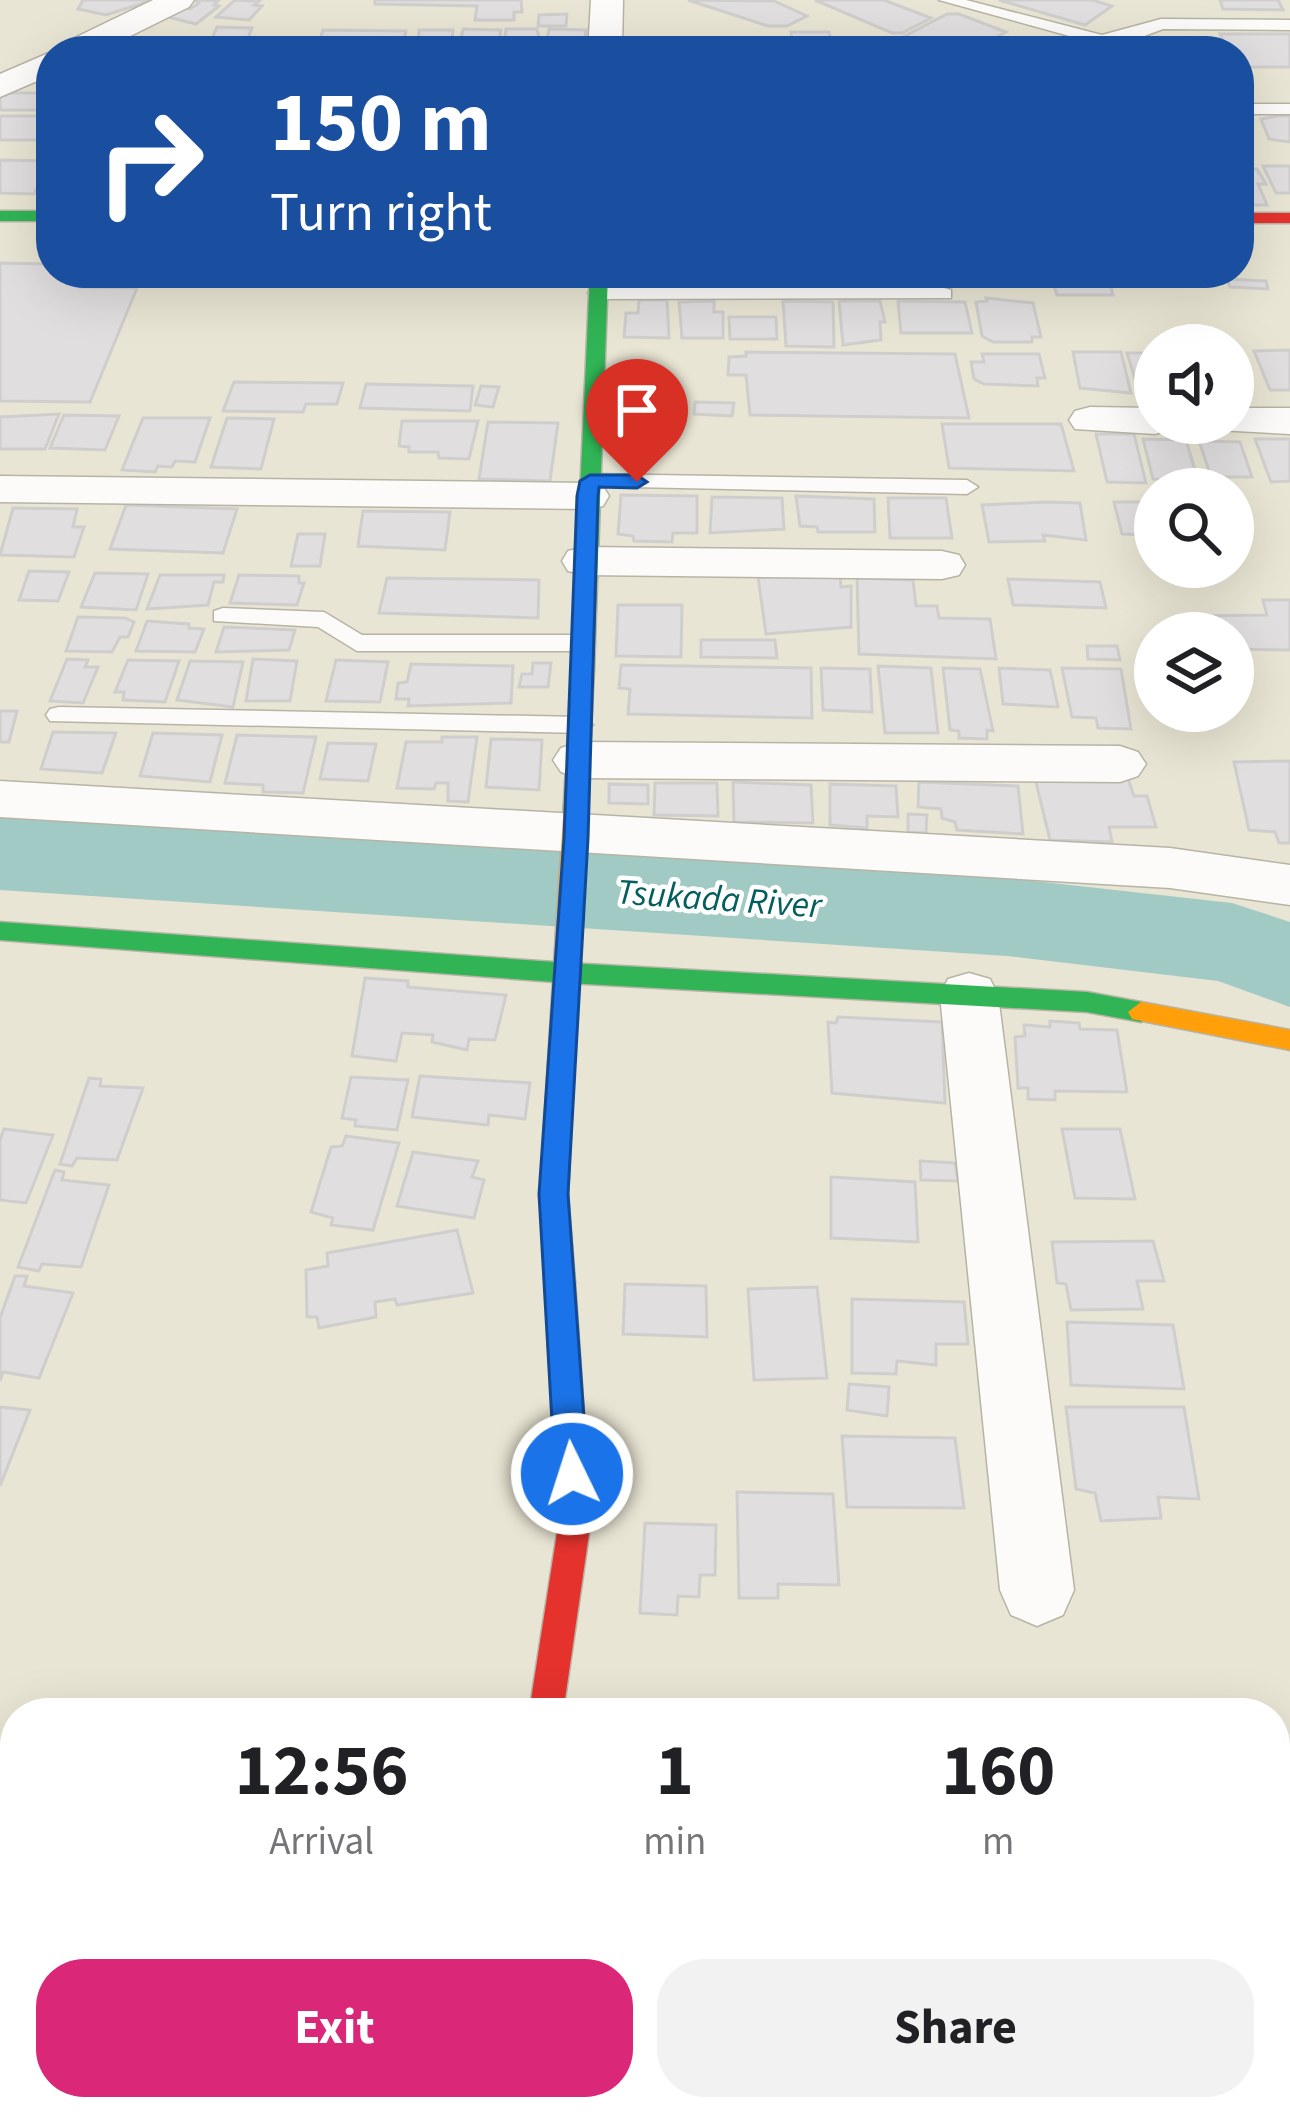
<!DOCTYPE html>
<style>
:root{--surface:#fff;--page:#f2f2f2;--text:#202124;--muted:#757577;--accent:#db2777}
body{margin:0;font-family:"Source Sans 3",sans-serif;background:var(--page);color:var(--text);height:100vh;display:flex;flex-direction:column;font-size:45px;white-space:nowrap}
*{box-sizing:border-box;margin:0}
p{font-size:39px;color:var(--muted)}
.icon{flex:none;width:66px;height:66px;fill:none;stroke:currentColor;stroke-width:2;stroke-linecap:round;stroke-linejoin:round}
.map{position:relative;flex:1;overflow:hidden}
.drawer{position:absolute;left:0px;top:1698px;width:1290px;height:423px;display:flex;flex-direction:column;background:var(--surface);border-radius:48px 48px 0 0;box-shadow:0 12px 48px #0002}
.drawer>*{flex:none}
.hud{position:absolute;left:36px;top:36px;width:1218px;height:252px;border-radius:48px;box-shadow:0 12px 48px #0002;background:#1a4fa0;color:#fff;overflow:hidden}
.buttons{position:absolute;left:1134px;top:324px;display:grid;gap:24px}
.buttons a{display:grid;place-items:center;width:120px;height:120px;border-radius:50%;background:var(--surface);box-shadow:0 12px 48px #0002;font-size:60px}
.pin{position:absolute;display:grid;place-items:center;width:102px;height:102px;color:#fff;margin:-123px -51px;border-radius:50% 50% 50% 0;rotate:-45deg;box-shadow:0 0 12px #0007}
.pin .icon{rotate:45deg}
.me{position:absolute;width:132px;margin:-66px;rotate:356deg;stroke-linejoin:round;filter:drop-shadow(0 0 9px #0008)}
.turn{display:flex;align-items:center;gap:42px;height:252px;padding:0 36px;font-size:54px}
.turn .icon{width:156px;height:156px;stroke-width:2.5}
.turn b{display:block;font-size:84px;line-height:102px}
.eta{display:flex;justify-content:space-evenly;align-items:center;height:204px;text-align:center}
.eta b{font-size:72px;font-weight:700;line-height:84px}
.action{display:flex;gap:24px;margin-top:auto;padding:24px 36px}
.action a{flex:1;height:138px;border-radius:48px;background:var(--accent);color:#fff;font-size:48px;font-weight:700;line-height:138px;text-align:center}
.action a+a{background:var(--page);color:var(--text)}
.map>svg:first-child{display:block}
</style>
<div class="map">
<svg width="1290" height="2119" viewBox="0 0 1290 2119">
<rect width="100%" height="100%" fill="#e9e5d4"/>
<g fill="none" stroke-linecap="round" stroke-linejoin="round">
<path fill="#a1cac4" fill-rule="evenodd" d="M1232,937L1290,939V951L1226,947L1223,943L1226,939Z"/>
<path fill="#a1cac4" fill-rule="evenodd" d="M0,816L1007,878L1232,903L1290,922V1007L1218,981L1007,956L0,890Z"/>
</g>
<path fill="#e0dede" stroke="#d0cecd" stroke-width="3" d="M83,0H153L106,15L78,9Z
M235,0L259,1L254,5L262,6L249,20L216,17Z
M375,0H521L522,12H514V20H475L477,6L375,4Z
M688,0L774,1L807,16L787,26H768Z
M815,0H884L931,18L902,33H892Z
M999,0H1092L1112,6L1085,25Z
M1220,0H1278L1283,10L1223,9Z
M218,1L214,5L219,6L196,24L168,17L180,7L190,9L199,3L195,0Z
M567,14L566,26H538L539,15Z
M947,14H959L1006,32L970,51H876Z
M217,27L252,28L246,43H210Z
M463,29L501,30L497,50H467L470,39H461Z
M506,29H537L542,49L503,50Z
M549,29L586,30L583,50L552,49V41H547Z
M323,30L406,31L401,51H316Z
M419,30H453L452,41H460L450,50H418Z
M791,32H829L833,51H793Z
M1220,34H1290V67H1239V51H1228Z
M8,93H51V110H0V97Z
M0,116H51V140H0Z
M1278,116H1290V142L1269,139L1261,119Z
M0,160L51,161L34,194L0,193Z
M1263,166H1290V193H1276Z
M1239,169H1257L1266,184H1258L1267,205H1239Z
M0,263L51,264V273H86L80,287L137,288L90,402L0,401Z
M734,273H795V277H786L788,284H742L733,279Z
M834,273H883L884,283L849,282L848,277Z
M1227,279L1266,281L1268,289L1230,287Z
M1053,283L1110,284L1113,295H1057Z
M986,298L1033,303L1041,337H1032V342H993L982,336L976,302L987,301Z
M639,300H667L669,338L624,337L626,313H638Z
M714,301V312H723V338H682L679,302Z
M783,301L833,302L834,347L786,346Z
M839,301H880L885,322H880L881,340L843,345Z
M898,301L965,302L972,333H901Z
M729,317H776L777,339H730Z
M1290,350V390H1270L1254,351Z
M746,352L955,354L969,418L750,415L746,375H728L729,357L746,356Z
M1073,352H1121L1131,393L1080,388Z
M1127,353H1155V397L1140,396Z
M982,354H1039L1045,378H1037L1038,386L984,384L974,379L971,362H984Z
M234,382L343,383L337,404H306L303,412L223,411Z
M366,384L473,386L470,411L360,408Z
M481,386L499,387L493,407L475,405Z
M695,402L734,403L732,416L694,414Z
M59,414L45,449H0V417Z
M64,415L119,416L105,450L50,448Z
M143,418H210L195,462L175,461L172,467L158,466L155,472L122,470Z
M227,418L274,419L261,469L211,467Z
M402,421H478L469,459L439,458L438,452H409V447L399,446Z
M488,422L558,423L550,481L479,479Z
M942,424H1061L1074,471L949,468Z
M1096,434H1134L1146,483L1107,482Z
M1143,439L1186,440L1198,480L1153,479Z
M1255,439H1290V481L1271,482Z
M1199,441L1240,442L1252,477H1211Z
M621,495L697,496V533H673L672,542L634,541L633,536L618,534Z
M796,496L874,499L875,532H818L817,527L800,526Z
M712,497L782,498L784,529L710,533Z
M888,498H946L952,538H890Z
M1045,502L1080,503L1086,540L1043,535L1045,541L989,542L982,505Z
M1114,502H1155V535L1122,534Z
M126,505L237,509L223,553L110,549Z
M13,508L77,509L73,527H84L74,557L0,555Z
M363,511L450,512L445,550L358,546Z
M298,534H325L320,566H291Z
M29,571L69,572L58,601L19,600Z
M95,573L148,574L136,610L81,607Z
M160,575H224L223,582H214L208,605L147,609Z
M239,575L299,576V583H304L297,605L230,603Z
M840,575L841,587L851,586V627L766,634L758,577Z
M387,578L539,580L538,618L379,613Z
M857,578L913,580L916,606H937L939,618L990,619L996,659L859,654Z
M1008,579L1100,582L1106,608L1013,605Z
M1263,600H1290V650L1233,649V633H1186L1181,616L1267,615Z
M618,605H682L681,657L616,656Z
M78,617L125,618L134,622L128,637H120L112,652L66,651Z
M147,621L189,624V628L204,629L195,652L136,651Z
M224,627L295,630L289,650L216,652Z
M701,640H775L777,658L701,657Z
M1087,646H1117L1120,660L1088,659Z
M67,659L88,660L85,667H98L83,703L50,701Z
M253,659L297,661L290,701H246Z
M128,660L179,661L165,702L123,700L124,692H115Z
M336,660L388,662L380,702L326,701Z
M190,661L243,662L233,707L177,700Z
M533,663H551L548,687H519L522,674H532Z
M411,664L513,666L511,703L408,706L409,699H396L398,683L407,682Z
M621,665L811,668L812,718L628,714L630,689L619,688Z
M878,666L931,668L938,733H885Z
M821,668L870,669L872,712L823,710Z
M943,668L980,669L993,731L987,730V739L959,738V731L950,730Z
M999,668L1050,670L1058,707L1003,704Z
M1062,668L1121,669L1131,729L1098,728L1096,718L1072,717Z
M0,711H17L9,742H0Z
M53,732L116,733L102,773L41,769Z
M153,733L222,735L210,782L140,776Z
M237,735L316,737L303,793L263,792V785L225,783Z
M442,737H477L468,802L448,801V783H436L434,789L397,788L406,742H442Z
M491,739L542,740L539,790L486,787Z
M328,743L376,744L368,781L320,779Z
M1290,761V843H1279L1275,832L1249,830L1234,762Z
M1035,778L1128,779L1134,796H1147L1156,827H1109L1112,842L1050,840Z
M733,782L811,785L813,823L734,822Z
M919,782L1018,786L1023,834L957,830L955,822L942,818L941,809L918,807Z
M655,783H717L718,816L654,815Z
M609,784L648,785V804L609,803Z
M830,784L896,786L898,817L867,816V828L830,825Z
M908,814L927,815L926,833L908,832Z
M365,978L408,981V987L506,995L495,1040L469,1039L467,1050L432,1042L433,1035L402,1033L396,1061L352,1056Z
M838,1017L942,1022L945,1103L832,1093L828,1022L836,1023Z
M1050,1021L1079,1023L1080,1029L1117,1030L1127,1092L1055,1091V1100L1028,1099V1088H1018L1015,1037L1025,1036L1024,1025L1050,1027Z
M420,1076L530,1083L525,1119L489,1115L488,1125L412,1117Z
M351,1077L408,1080L397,1130L355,1126L356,1120L342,1118Z
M89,1078L101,1079L100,1086L143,1088L117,1160L77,1158L72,1166L60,1164Z
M4,1129L53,1135L26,1203L0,1200V1140Z
M1062,1129H1120L1135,1199L1075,1198Z
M346,1136L399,1143L373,1230L331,1225L333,1218L311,1212L331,1147L342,1146Z
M413,1152L478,1161L472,1177L484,1180L474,1218L397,1206Z
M920,1161L955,1163L958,1181L921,1180Z
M55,1170L64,1172L62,1180L109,1185L81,1267L42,1264L39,1271L18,1267Z
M831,1177L915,1182L918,1242L831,1238Z
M457,1230L473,1293L397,1305L395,1299L375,1302L376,1317L319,1328L317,1317H307L306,1270L328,1266L327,1253Z
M1153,1241L1164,1281H1137L1143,1309L1071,1310L1066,1284L1057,1283L1052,1242Z
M15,1276H27L24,1286L73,1293L39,1378L3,1372L0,1381V1318Z
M625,1284L706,1286L707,1337L623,1334Z
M817,1287L827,1378L754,1380L748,1289Z
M852,1299L964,1302L968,1344H936V1365L897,1361L896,1374L852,1373Z
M1067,1322L1173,1325L1184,1389L1071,1385Z
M849,1384L889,1387L887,1416L847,1410Z
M0,1407L30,1410L0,1486Z
M1066,1407H1184L1199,1499L1158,1497L1161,1518L1101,1521L1095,1493L1076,1489Z
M842,1436L955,1438L964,1508L847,1507Z
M737,1492L833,1494L839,1585L778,1584V1598H739Z
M645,1523L716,1525L715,1575H700L699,1597L678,1596L677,1615L640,1613Z
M14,1905L15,2082L0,2090V1913Z
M1275,1968L1290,1969V2067H1275Z
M135,2106H300L303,2119H137Z
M1133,2106H1230L1233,2119H1135Z"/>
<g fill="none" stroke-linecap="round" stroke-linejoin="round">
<defs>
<path id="lane" d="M939,0H966L1102,35L1161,19L1290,20V30L1163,29L1131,41L1102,45Z
M1239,104H1290V114H1239Z
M944,288L951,290V298L598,299L588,293L598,287Z
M590,474L967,480L978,487L967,494L582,486V476Z
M223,608L324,612L362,635H583L595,643L583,651H357L318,627L214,621V611Z
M59,707L580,717L593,725L580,733L50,721L46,715L50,709Z"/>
<path id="street" d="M153,0H194L189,7L100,51H57L62,44Z
M591,0H623L622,51H588Z
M51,52V75L0,97V74Z
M1090,407L1155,408V423H1175L1170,430L1155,434L1075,429L1069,420L1075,411Z
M1233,408H1290V434L1218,430L1213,423H1233Z
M0,476L587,483L603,486L609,496L603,506L587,509L0,502Z
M585,547L942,551L959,555L965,565L959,575L942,579L585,575L568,571L562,561L568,551Z
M579,742L1120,746L1138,752L1146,764L1138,776L1120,782L579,778L561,772L553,760L561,748Z
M0,781L1170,848L1290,865V905L1170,888L0,817Z
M969,973L990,979L998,995L1074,1590L1063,1615L1037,1626L1011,1615L1000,1590L940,995L948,979Z
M470,2106H558L557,2119H469Z"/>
<path id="fast" d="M0,211H51V221H0Z
M590,273H608L594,670L583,677L572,670Z
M0,922L568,963L1087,992L1141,1002L1154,1012L1141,1022L1087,1012L568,983L0,940Z"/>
<path id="slow" d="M583,663L594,670L568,1194L575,1282L570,1291L560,1295L550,1291L545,1282L540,1194L572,670Z
M1141,1002L1290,1030V1050L1132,1019L1128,1012Z"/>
<path id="jam" d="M1239,213H1290V223H1239Z
M560,1269L570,1273L575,1282L591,1520L563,1713H529L559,1520L545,1282L550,1273Z"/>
</defs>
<use href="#lane" stroke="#b7b4a6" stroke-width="3"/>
<use href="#street" stroke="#b7b4a6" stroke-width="3"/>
<use href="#fast" stroke="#b7b4a6" stroke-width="3"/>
<use href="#slow" stroke="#b7b4a6" stroke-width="3"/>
<use href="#jam" stroke="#b7b4a6" stroke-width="3"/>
<use href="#lane" fill="#fcfbf9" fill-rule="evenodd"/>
<use href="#street" fill="#fcfbf9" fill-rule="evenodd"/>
<use href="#fast" fill="#30b455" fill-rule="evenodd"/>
<use href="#slow" fill="#ff9f0a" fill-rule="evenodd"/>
<use href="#jam" fill="#e5322d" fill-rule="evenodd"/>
</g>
<path fill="#1a73e8" stroke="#114b97" stroke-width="3" d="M590,475H637L647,482L637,488L599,487L598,496L588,838L568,1194L588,1474L583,1484L572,1488L560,1484L555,1474L539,1194L564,838L577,496L580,481Z"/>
<g text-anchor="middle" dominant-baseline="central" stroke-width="9" stroke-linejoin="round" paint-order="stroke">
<g font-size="36" font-style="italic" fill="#045e5e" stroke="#fff">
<text transform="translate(719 899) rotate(4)">Tsukada River</text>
</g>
</g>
</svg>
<div class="buttons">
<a><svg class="icon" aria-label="sound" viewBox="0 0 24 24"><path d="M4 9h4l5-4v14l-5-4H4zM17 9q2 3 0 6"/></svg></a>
<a><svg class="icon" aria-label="search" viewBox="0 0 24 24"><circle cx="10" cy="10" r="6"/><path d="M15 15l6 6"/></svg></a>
<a><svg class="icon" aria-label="layers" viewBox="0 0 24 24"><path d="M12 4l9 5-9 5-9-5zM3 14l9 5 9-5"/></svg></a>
</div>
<div class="pin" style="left:637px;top:482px;background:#d93025"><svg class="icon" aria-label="arrive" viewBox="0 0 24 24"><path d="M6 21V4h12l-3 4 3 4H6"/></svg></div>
<svg class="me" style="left:572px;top:1474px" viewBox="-20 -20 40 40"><circle r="17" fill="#1a73e8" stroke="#fff" stroke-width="3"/><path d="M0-11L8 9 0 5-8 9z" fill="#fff"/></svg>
<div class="hud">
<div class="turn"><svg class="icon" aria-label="right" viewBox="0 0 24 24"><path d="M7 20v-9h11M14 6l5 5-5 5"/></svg><div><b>150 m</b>Turn right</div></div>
</div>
<section class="drawer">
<div class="eta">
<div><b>12:56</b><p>Arrival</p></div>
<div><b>1</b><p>min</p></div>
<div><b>160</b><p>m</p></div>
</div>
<div class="action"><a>Exit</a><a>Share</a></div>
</section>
</div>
